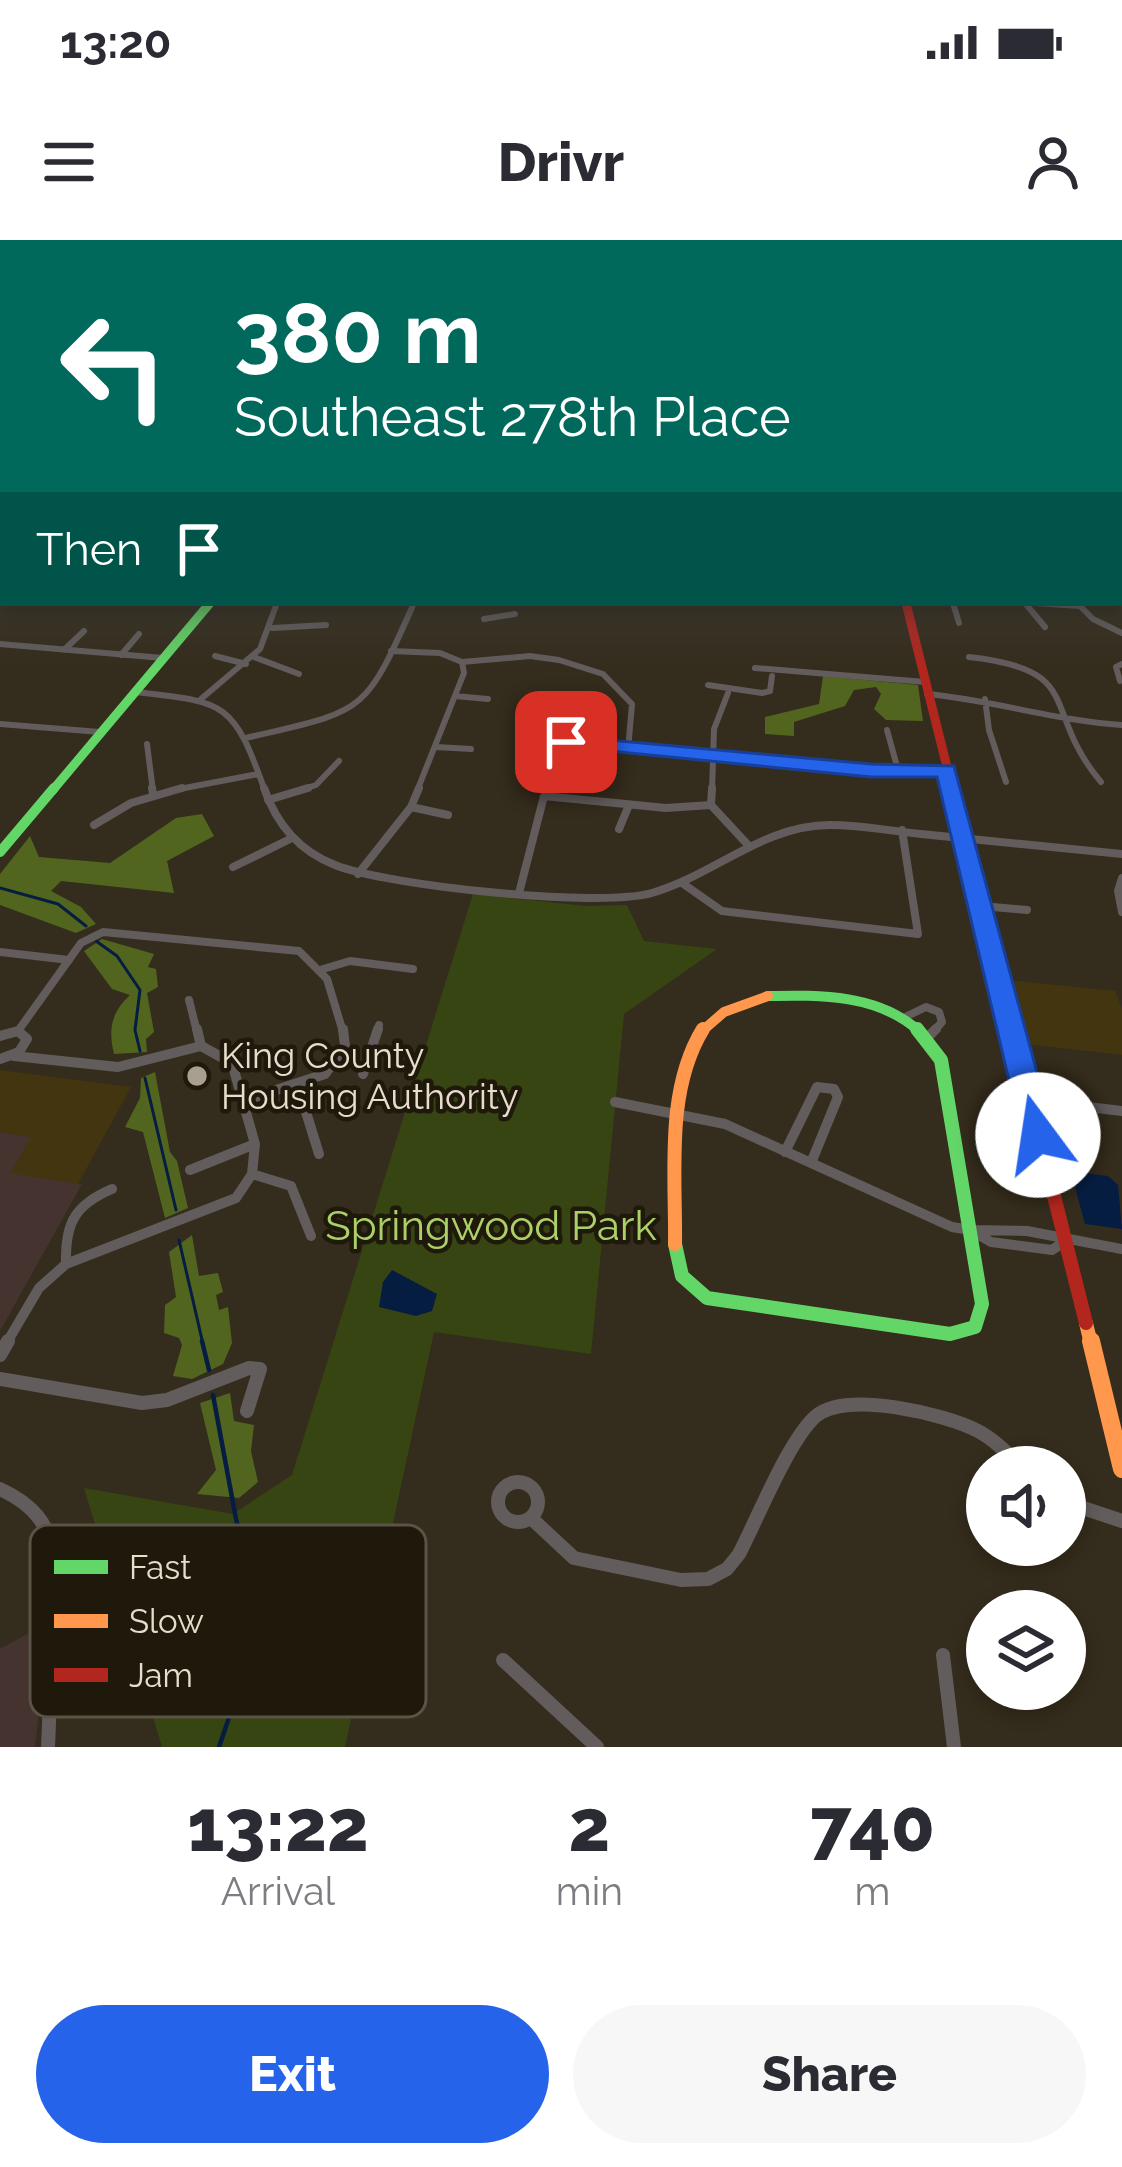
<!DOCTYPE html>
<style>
:root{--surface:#fff;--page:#f7f7f7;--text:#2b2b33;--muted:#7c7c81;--accent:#2563eb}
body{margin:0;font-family:Raleway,sans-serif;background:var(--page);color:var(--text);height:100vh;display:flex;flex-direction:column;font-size:45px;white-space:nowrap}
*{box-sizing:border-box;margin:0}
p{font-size:39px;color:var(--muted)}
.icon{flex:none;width:66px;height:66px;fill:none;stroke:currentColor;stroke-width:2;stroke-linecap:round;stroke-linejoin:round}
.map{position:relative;height:1507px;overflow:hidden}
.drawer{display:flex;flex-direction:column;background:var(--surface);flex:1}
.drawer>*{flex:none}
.top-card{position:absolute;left:0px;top:0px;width:1122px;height:366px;box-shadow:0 6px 18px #0003;background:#00695c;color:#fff;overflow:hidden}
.controls{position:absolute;left:966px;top:1206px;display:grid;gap:24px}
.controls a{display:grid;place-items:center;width:120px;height:120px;border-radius:50%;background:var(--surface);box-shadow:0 6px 18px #0003;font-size:60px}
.pin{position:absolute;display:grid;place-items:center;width:102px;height:102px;color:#fff;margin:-51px;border-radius:24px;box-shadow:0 6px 18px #0006}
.me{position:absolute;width:132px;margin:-66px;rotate:346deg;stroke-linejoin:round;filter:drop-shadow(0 0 9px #0008)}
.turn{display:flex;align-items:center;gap:42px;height:252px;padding:0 36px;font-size:54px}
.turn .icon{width:156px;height:156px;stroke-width:2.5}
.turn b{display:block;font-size:84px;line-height:102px}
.then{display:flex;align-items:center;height:114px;padding:0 36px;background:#0003;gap:24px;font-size:45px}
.eta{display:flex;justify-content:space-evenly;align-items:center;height:204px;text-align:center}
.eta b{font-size:72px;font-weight:800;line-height:84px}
.button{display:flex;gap:24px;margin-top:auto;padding:24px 36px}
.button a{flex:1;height:138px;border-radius:72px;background:var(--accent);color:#fff;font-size:48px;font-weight:800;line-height:138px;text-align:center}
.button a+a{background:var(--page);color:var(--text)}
.status{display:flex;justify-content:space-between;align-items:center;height:84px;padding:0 60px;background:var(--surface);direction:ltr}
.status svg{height:33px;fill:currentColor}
header{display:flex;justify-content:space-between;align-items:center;height:156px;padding:0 36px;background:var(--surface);font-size:54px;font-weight:800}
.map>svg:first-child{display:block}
</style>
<div class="status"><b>13:20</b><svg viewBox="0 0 49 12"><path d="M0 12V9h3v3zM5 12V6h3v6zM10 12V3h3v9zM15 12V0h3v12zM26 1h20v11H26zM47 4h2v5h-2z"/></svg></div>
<header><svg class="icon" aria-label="menu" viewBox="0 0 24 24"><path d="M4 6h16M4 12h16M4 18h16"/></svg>Drivr<svg class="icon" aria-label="person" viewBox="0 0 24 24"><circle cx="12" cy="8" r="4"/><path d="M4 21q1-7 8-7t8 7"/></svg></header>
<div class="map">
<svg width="1122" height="1507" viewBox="0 0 1122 1507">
<rect width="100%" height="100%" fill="#342c1c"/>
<path fill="#453330" d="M0,892L32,897L11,933L82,944L0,1091Z
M49,1382L35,1507H0V1409Z"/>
<path fill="#443511" d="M1009,740L1115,751L1122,769V815L1026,804Z
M0,830L131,847L78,944L10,933L31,897L0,892Z"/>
<path fill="#374512" d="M473,654L586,666L627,665L644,701L717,709L624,774L591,1114L434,1092L345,1507H162L84,1248L233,1274L292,1235Z"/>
<path fill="#51651f" d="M823,436L918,445L923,481L886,480L874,469L881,454L876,447L854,450L845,466L794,482V496L765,494V477L819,464Z
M202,574L214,596L167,621L174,653L61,641L51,651L81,667L96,684L76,693L0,665V634L30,596L39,617L110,623L176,578Z
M102,699L154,714L148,727L156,729L158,747L147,753L154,792L146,799L147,812L114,814C108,789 111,773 130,755L112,749L84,711Z
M155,832L170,912L177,921L188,968L165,978L143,892L125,887L140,858L141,838Z
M192,995L199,1036L218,1033L223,1052L216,1055L219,1070L228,1067L232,1103L223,1124L192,1139L173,1136L182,1105L179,1098L164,1093L165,1065L176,1057L169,1012Z
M230,1153L234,1181L254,1185L251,1211L258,1242L239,1258L197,1254L216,1230L200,1163Z"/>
<path fill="#061d42" d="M1076,932L1108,936L1118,945L1122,989L1085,984L1073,940Z
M392,1030L437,1054L432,1071L416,1076L379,1067L383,1042Z"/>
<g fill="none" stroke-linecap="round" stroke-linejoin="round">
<path stroke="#061d42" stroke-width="3" d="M0,648L58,664L86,686
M96,701L117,716L140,750L135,790L140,811
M145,838L176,970
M179,1000L203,1104"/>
<path stroke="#061d42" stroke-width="4.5" d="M202,1101L209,1130
M213,1155L236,1279L262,1381L219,1507"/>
<path stroke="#625c5c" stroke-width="4.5" d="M1035,363L1052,364"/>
<path stroke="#625c5c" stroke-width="6" d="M953,363L959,383
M1025,363L1045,387
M1035,363L1080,366L1093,379L1122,393
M484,379L515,374
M273,388L326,385
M0,404L163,418
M64,410L84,391
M391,411L440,413L462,422L530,416L559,420L603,434L632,464L628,510
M121,415L139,394
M215,416L246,424
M254,417L299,434
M969,417C1087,430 1040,470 1101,542
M755,428L925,442
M1120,441L1116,427L1122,424
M708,445L762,453L770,451L772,436
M134,452C226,462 233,461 265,551
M927,454C993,460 1056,481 1122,485
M455,456L488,459
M201,459L260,409L277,363
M985,459L989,490L1006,542
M0,484L100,492
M887,490L898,530
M246,498C366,470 364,476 414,363
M566,502L871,530H947
M147,504L153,551
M436,507L471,509
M169,551L258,534
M298,551L316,545L339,521
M417,551L464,433L462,422
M712,551L714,489L728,453"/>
<path stroke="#625c5c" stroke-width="8" d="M152,548L153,554
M264,548C276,583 299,611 335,625C388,646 600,668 652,653C714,635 763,585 830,585C860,585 891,591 921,594C988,601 1055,607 1122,614
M712,548L711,565L748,605
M268,560L308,548
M411,567L448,575
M94,585L131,563L182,548
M619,589L629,565
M233,627L292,598
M358,634L411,567L419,548
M1122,638L1118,651L1122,672
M682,643L722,671L918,694L902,590
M519,653L544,556L666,568L711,565
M982,666L1027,670
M0,712L69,720
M323,729L350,721L413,729
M189,760L197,792
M907,776L926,767L939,772L942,782L933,792
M18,791L81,703L103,692L299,711L327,739L343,792
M15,792H19
M377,792L379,785"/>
<path stroke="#625c5c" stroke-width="10" d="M197,789L201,806
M930,795L936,789
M0,796L18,791L27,799L19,812L0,819
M201,806L232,823L255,904L252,934L291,946L311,996
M14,816L118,827L201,806
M363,834L378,789
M297,843L319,914
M1029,860L1122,871
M243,861L325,834L345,806L343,789
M615,862L725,884L952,987L970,990
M785,912L817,847L834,849L838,857L811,923
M190,930L255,904
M1064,1002L1052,1010L991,1002L970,990L1027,991L1122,1009
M66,1024C65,984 74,965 112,949
M6,1104L39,1048L66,1024L236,958L252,934"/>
<path stroke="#625c5c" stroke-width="14" d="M0,1115L8,1101
M0,1139L142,1163L167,1160L249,1128L260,1129L247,1171
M498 1262a20 20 0 1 1 40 0a20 20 0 1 1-40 0Z
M0,1249C33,1264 48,1283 56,1318L48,1507
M1065,1262L1122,1281
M531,1278L574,1318L681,1340L708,1339L727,1329L739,1314C757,1280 789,1199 816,1176C846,1150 945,1174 978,1191C995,1200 1008,1214 1021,1227
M943,1415L954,1507
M503,1420L597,1507"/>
<path stroke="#63d668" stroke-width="9" d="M52,551L210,363"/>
<path stroke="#63d668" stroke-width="10" d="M0,612L54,548
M768,756C821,755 879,754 920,792"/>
<path stroke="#63d668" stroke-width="14" d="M675,1004L682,1036L707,1058L950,1094L975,1087L982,1064L941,820L917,789"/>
<path stroke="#ff974d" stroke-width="10" d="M701,792L724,772L768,756"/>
<path stroke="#ff974d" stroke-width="14" d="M675,1004C676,934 665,851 703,789
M1086,1083L1091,1104"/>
<path stroke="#ff974d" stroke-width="18" d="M1091,1101L1122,1229"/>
<path stroke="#b3261e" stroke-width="9" d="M906,363L953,551"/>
<path stroke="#b3261e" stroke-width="10" d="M952,548L1013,792"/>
<path stroke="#b3261e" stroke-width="14" d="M1012,789L1086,1083"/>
</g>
<linearGradient id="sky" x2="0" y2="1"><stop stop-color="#1d180f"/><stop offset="0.51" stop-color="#4a4b4b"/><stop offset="1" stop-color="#4a4b4b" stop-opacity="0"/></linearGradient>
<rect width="1122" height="429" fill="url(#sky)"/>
<path fill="#2563eb" stroke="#184099" stroke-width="3" d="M566,496L871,524L954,526L1054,895L1049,905L1038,909L1027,905L1022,895L937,537H871L559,506L556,502Z"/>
<circle fill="#a89f8e" stroke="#1f190c" stroke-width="4.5" cx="197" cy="836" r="12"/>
<g text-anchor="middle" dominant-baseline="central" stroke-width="9" stroke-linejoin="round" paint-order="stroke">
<g font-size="36" fill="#e6ddcc" stroke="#1f190c" text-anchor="start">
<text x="221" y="815">King County<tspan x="221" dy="41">Housing Authority</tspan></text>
</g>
<g font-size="42" fill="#acd068" stroke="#1f190c">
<text x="491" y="985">Springwood Park</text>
</g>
</g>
<rect x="30" y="1285" width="396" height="192" rx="18" fill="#1f190c" stroke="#5b5446" stroke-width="3"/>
<rect x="54" y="1320" width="54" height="14" fill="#63d668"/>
<rect x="54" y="1374" width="54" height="14" fill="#ff974d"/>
<rect x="54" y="1428" width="54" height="14" fill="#b3261e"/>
<g font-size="33" fill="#e6ddcc">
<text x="129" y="1339">Fast</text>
<text x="129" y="1393">Slow</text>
<text x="129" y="1447">Jam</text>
</g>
</svg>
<div class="controls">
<a><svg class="icon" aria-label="sound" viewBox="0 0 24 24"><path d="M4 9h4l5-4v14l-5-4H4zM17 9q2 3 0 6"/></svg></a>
<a><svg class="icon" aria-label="layers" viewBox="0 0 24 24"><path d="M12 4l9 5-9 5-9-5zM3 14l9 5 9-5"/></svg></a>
</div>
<div class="pin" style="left:566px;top:502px;background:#d93025"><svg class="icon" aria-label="arrive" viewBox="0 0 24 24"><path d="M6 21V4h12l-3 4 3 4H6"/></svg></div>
<svg class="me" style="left:1038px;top:895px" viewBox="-20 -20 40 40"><circle r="19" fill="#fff"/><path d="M0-13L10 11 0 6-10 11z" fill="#2563eb"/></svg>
<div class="top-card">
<div class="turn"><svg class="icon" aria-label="left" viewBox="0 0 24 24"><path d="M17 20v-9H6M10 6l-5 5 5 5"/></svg><div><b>380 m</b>Southeast 278th Place</div></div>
<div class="then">Then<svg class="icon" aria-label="arrive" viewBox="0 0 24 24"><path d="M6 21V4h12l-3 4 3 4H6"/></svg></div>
</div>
</div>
<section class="drawer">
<div class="eta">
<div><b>13:22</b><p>Arrival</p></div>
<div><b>2</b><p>min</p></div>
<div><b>740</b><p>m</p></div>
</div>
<div class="button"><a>Exit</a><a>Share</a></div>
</section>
